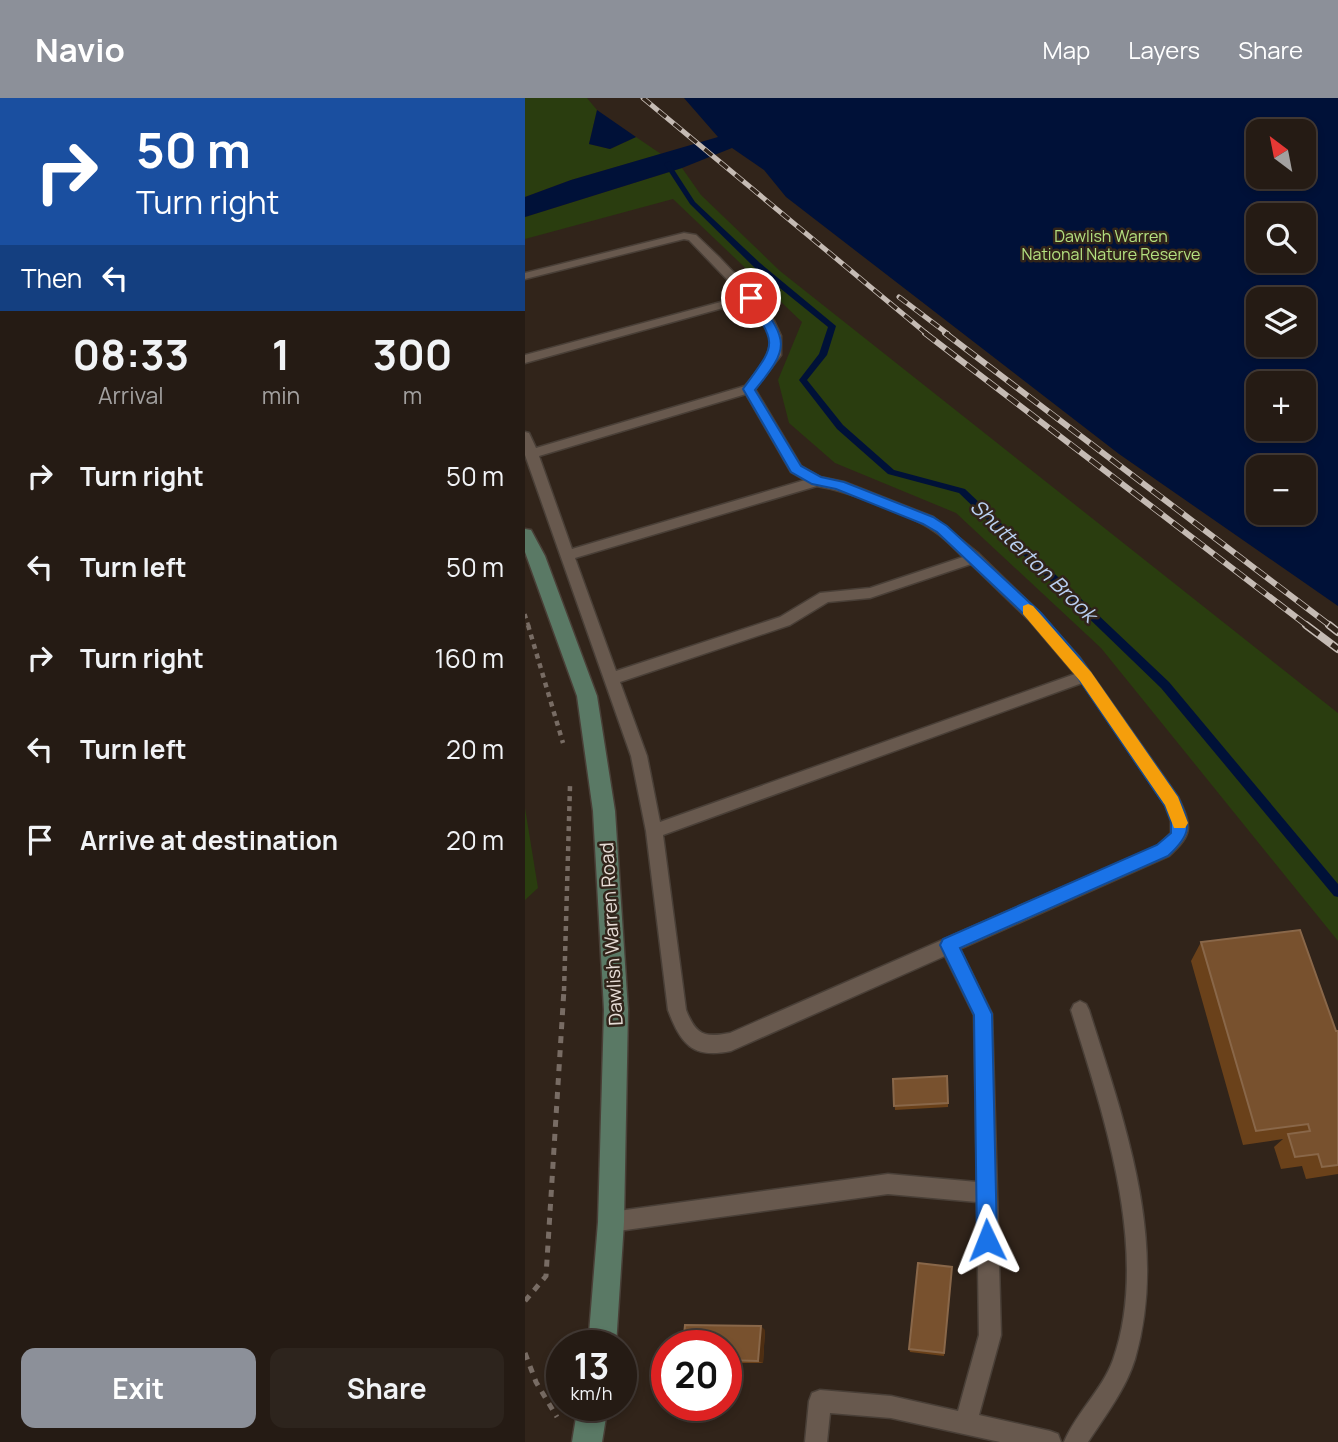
<!DOCTYPE html>
<meta charset="utf-8">
<style>
:root{--surface:#251b14;--page:#2d241d;--text:#f1f3f6;--muted:#a3a1a0;--line:#423934;--accent:#8c9099}
body{margin:0;font-family:Manrope,sans-serif;background:var(--page);color:var(--text);height:100vh;display:flex;flex-direction:column;font-size:26px;white-space:nowrap}
*{box-sizing:border-box;margin:0}
p{font-size:23px;color:var(--muted)}
.icon{flex:none;width:38px;height:38px;fill:none;stroke:currentColor;stroke-width:2;stroke-linecap:round;stroke-linejoin:round}
.map{position:relative;flex:1;overflow:hidden}
.side{display:flex;flex-direction:column;background:var(--surface);width:525px}
.side>*{flex:none}
.guide{background:#1a4fa0;color:#fff;overflow:hidden}
.needle{width:46px;rotate:328deg}
.fabs{position:absolute;left:721px;top:21px;display:grid;gap:14px}
.fabs a{display:grid;place-items:center;width:70px;height:70px;border-radius:14px;background:var(--surface);box-shadow:0 4px 10px #0003,0 0 0 2px var(--line);font-size:35px}
.speed{position:absolute;left:21px;top:1232px;display:flex;gap:14px;font-size:35px;font-weight:700;text-align:center}
.speed>*{display:grid;place-content:center;width:91px;height:91px;border-radius:50%;background:var(--surface);box-shadow:0 4px 10px #0003,0 0 0 2px var(--line);line-height:1}
.speed small{font-size:18px;font-weight:400}
.speed .limit{border:10px solid #d22;background:#fff;color:#111}
.pin{position:absolute;display:grid;place-items:center;width:60px;height:60px;color:#fff;margin:-30px;border:4px solid #fff;border-radius:50%;box-shadow:0 2px 7px #0007}
.me{position:absolute;width:77px;margin:-38px;rotate:358deg;stroke-linejoin:round;filter:drop-shadow(0 0 5px #0008)}
.turn{display:flex;align-items:center;gap:24px;height:147px;padding:0 21px;font-size:32px}
.turn .icon{width:91px;height:91px;stroke-width:2.5}
.turn b{display:block;font-size:49px;line-height:60px}
.then{display:flex;align-items:center;height:66px;padding:0 21px;background:#0003;gap:14px;font-size:26px}
.eta{display:flex;justify-content:space-evenly;align-items:center;height:119px;text-align:center}
.eta b{font-size:42px;font-weight:700;line-height:49px}
.primary-button{display:flex;gap:14px;margin-top:auto;padding:14px 21px}
.primary-button a{flex:1;height:80px;border-radius:14px;background:var(--accent);color:#fff;font-size:28px;font-weight:700;line-height:80px;text-align:center}
.primary-button a+a{background:var(--page);color:var(--text)}
ul{padding:0;list-style:none}
li{display:flex;align-items:center;gap:21px;height:91px;padding:0 21px}
li div{flex:1}
li b{display:block;font-size:26px}
li em{font-style:normal}
header{display:flex;align-items:center;gap:42px;box-sizing:border-box;height:98px;padding:0 35px;background:var(--accent);color:#fff}
header strong{font-size:33px}
nav{display:flex;gap:38px;margin-inline-start:auto;font-size:24px}
main{display:flex;flex:1;min-height:0}
.map>svg:first-child{display:block}
</style>
<header>
<strong>Navio</strong>
<nav><a>Map</a><a>Layers</a><a>Share</a></nav>
</header>
<main>
<section class="side">
<div class="guide">
<div class="turn"><svg class="icon" aria-label="right" viewBox="0 0 24 24"><path d="M7 20v-9h11M14 6l5 5-5 5"/></svg><div><b>50 m</b>Turn right</div></div>
<div class="then">Then<svg class="icon" aria-label="left" viewBox="0 0 24 24"><path d="M17 20v-9H6M10 6l-5 5 5 5"/></svg></div>
</div>
<div class="eta">
<div><b>08:33</b><p>Arrival</p></div>
<div><b>1</b><p>min</p></div>
<div><b>300</b><p>m</p></div>
</div>
<ul>
<li><svg class="icon" aria-label="right" viewBox="0 0 24 24"><path d="M7 20v-9h11M14 6l5 5-5 5"/></svg><div><b>Turn right</b></div><em>50 m</em></li>
<li><svg class="icon" aria-label="left" viewBox="0 0 24 24"><path d="M17 20v-9H6M10 6l-5 5 5 5"/></svg><div><b>Turn left</b></div><em>50 m</em></li>
<li><svg class="icon" aria-label="right" viewBox="0 0 24 24"><path d="M7 20v-9h11M14 6l5 5-5 5"/></svg><div><b>Turn right</b></div><em>160 m</em></li>
<li><svg class="icon" aria-label="left" viewBox="0 0 24 24"><path d="M17 20v-9H6M10 6l-5 5 5 5"/></svg><div><b>Turn left</b></div><em>20 m</em></li>
<li><svg class="icon" aria-label="arrive" viewBox="0 0 24 24"><path d="M6 21V4h12l-3 4 3 4H6"/></svg><div><b>Arrive at destination</b></div><em>20 m</em></li>
</ul>
<div class="primary-button"><a>Exit</a><a>Share</a></div>
</section>
<div class="map">
<svg width="813" height="1344" viewBox="0 0 813 1344">
<rect width="100%" height="100%" fill="#31241a"/>
<path fill="#2a3d0f" d="M0,0H62L72,12L64,46L85,51L111,39L136,56L46,82L0,99Z
M157,70L176,97L255,173L813,615V843L576,550L431,415L310,365L264,325L253,282L277,224L148,101L0,141V119Z
M0,710L13,790L0,802Z"/>
<path fill="#001138" fill-rule="evenodd" d="M159,0H813V508L594,356L261,99L239,72L207,50L157,70L0,119V99L46,82L193,39ZM733,33H779V79H733ZM733,117H779V163H733ZM733,201H779V247H733ZM733,285H779V331H733ZM733,369H779V415H733Z
M72,12L111,39L85,51L64,46Z"/>
<g fill="none" stroke-linecap="round" stroke-linejoin="round">
<path fill="#001138" fill-rule="evenodd" d="M144,63L147,65L146,67L170,104L235,165L311,228L302,257L282,282L318,327L369,372L440,391L644,584L813,786V799L809,798L636,590L434,395L363,376L312,331L274,282L294,256L303,229L229,169L165,106L139,66Z"/>
<defs>
<path id="lane" d="M159,135L171,137L194,159L230,197L249,223L256,238V257L230,291L276,368L295,379L319,384L408,419L454,456L515,515L555,560L653,699C667,729 668,736 644,758L435,851L467,916L476,1237L454,1317L525,1333L533,1336L536,1344H475L366,1320L305,1315L302,1344H280L284,1303L287,1295L295,1292L366,1298L433,1313L454,1237L452,1104L363,1096L86,1134L79,1131L76,1124L79,1117L86,1114L363,1076L452,1084L449,917L420,858L206,953C167,961 156,946 143,912L121,733L106,658L0,357V334L4,335L11,350L220,288C249,253 256,242 223,203L0,265V257L218,198L164,142L159,141L0,181V175ZM221,296L266,374L280,382L47,451L14,358ZM292,388C322,393 385,416 409,433C420,440 429,450 438,459L345,490L295,495L255,519L91,573L50,460ZM446,466L505,523L550,576L135,724L122,658L95,584L265,527L303,504L345,500ZM557,585L640,707L646,723V735L632,748L205,935C179,940 171,937 161,912L138,737Z
M555,903L561,906L564,912C599,1023 644,1144 610,1261C601,1291 580,1318 563,1344H539C551,1315 577,1292 588,1262C626,1154 578,1016 546,912L549,906Z"/>
<path id="secondary" d="M0,431L6,432L20,458L72,598L90,713L103,912L99,1124L91,1248H63L73,1124L79,912L68,713L52,598L0,454Z
M53,1307H83L77,1344H47Z"/>
</defs>
<use href="#lane" stroke="#493f37" stroke-width="3"/>
<use href="#secondary" stroke="#493f37" stroke-width="3"/>
<path stroke="#786c64" stroke-width="3.5" stroke-dasharray="4.5 4.5" stroke-linecap="butt" d="M0,516L4,529"/>
<path stroke="#786c64" stroke-width="4.5" stroke-dasharray="5 5" stroke-linecap="butt" d="M3,527L38,645
M39,893L45,688"/>
<path stroke="#786c64" stroke-width="5" stroke-dasharray="7 7" stroke-linecap="butt" d="M0,1203L21,1178L39,891
M0,1255L11,1284L32,1319"/>
<use href="#lane" fill="#68594e" fill-rule="evenodd"/>
<use href="#secondary" fill="#5a7965" fill-rule="evenodd"/>
<defs>
<path id="rail-far2" d="M118,0L402,236
M374,199L423,236"/>
<path id="rail-far1" d="M400,235L784,529
M420,235L807,529"/>
<path id="rail" d="M781,527L813,551
M804,527L813,534"/>
</defs>
<use href="#rail-far2" stroke="#c5bbb4" stroke-width="5"/>
<use href="#rail-far1" stroke="#c5bbb4" stroke-width="6"/>
<use href="#rail" stroke="#c5bbb4" stroke-width="8"/>
<use href="#rail-far2" stroke="#31241a" stroke-width="3.5" stroke-dasharray="10" stroke-linecap="butt"/>
<use href="#rail-far1" stroke="#31241a" stroke-width="4.5" stroke-dasharray="13" stroke-linecap="butt"/>
<use href="#rail" stroke="#31241a" stroke-width="5" stroke-dasharray="16" stroke-linecap="butt"/>
</g>
<path fill="#6a411a" d="M676,844L811,933H813V1076L781,1081L777,1068L756,1071L749,1049L758,1041L718,1047L666,863Z
M368,981L423,1005V1009L370,1012Z
M427,1169L419,1258L385,1254L384,1251Z
M240,1232L238,1265H201V1248Z"/>
<path fill="#4e2e12" d="M236,1228L240,1232L238,1265L233,1263Z"/>
<path fill="#78512e" stroke="#896749" stroke-width="2" d="M775,832L811,933H813V1067L797,1069L793,1056L770,1059L763,1036L785,1033L783,1026L731,1033L676,844Z
M422,978L423,1005L369,1008L368,981Z
M393,1165L427,1169L419,1255L384,1251Z
M160,1227L236,1228L233,1263L201,1262V1248H158Z"/>
<path fill="#1a73e8" stroke="#114b97" stroke-width="2" d="M222,197H230C262,243 267,247 230,292L276,368L296,379L319,384L408,419L422,428L516,515L555,560L653,699C666,728 667,736 643,758L435,850L467,916L472,1142L469,1149L462,1152L455,1149L452,1142L449,917L415,847L418,841L632,747L646,735V723L640,708L545,568L505,522L412,434L398,426L311,391L287,386L266,374L218,291C251,245 254,248 220,200Z"/>
<path fill="#f59e0b" d="M503,506L508,508L566,574L653,699L663,725L660,730H649L640,707L555,583L498,516V508Z"/>
<g text-anchor="middle" dominant-baseline="central" stroke-width="5" stroke-linejoin="round" paint-order="stroke">
<g font-size="16" fill="#b4e080" stroke="#31241a">
<text x="586" y="138">Dawlish Warren<tspan x="586" dy="18">National Nature Reserve</tspan></text>
</g>
<g font-size="19" fill="#e6dcd6" stroke="#31241a">
<text transform="translate(86 836) rotate(-93)">Dawlish Warren Road</text>
</g>
<g font-size="21" font-style="italic" fill="#b9cff1" stroke="#31241a">
<text transform="translate(509 462) rotate(44)">Shutterton Brook</text>
</g>
</g>
</svg>
<div class="fabs">
<a><svg class="needle" viewBox="-14 -14 28 28"><path d="M0-13l5 13h-10z" fill="#e53935"/><path d="M0 13l5-13h-10z" fill="#a3a1a0"/></svg></a>
<a><svg class="icon" aria-label="search" viewBox="0 0 24 24"><circle cx="10" cy="10" r="6"/><path d="M15 15l6 6"/></svg></a>
<a><svg class="icon" aria-label="layers" viewBox="0 0 24 24"><path d="M12 4l9 5-9 5-9-5zM3 14l9 5 9-5"/></svg></a>
<a>+</a>
<a>−</a>
</div>
<div class="speed"><div>13<small>km/h</small></div><div class="limit">20</div></div>
<div class="pin" style="left:226px;top:200px;background:#d93025"><svg class="icon" aria-label="arrive" viewBox="0 0 24 24"><path d="M6 21V4h12l-3 4 3 4H6"/></svg></div>
<svg class="me" style="left:462px;top:1142px" viewBox="-20 -20 40 40"><path d="M0-17L14 15 0 8-14 15z" fill="#1a73e8" stroke="#fff" stroke-width="4"/></svg>
</div>
</main>
